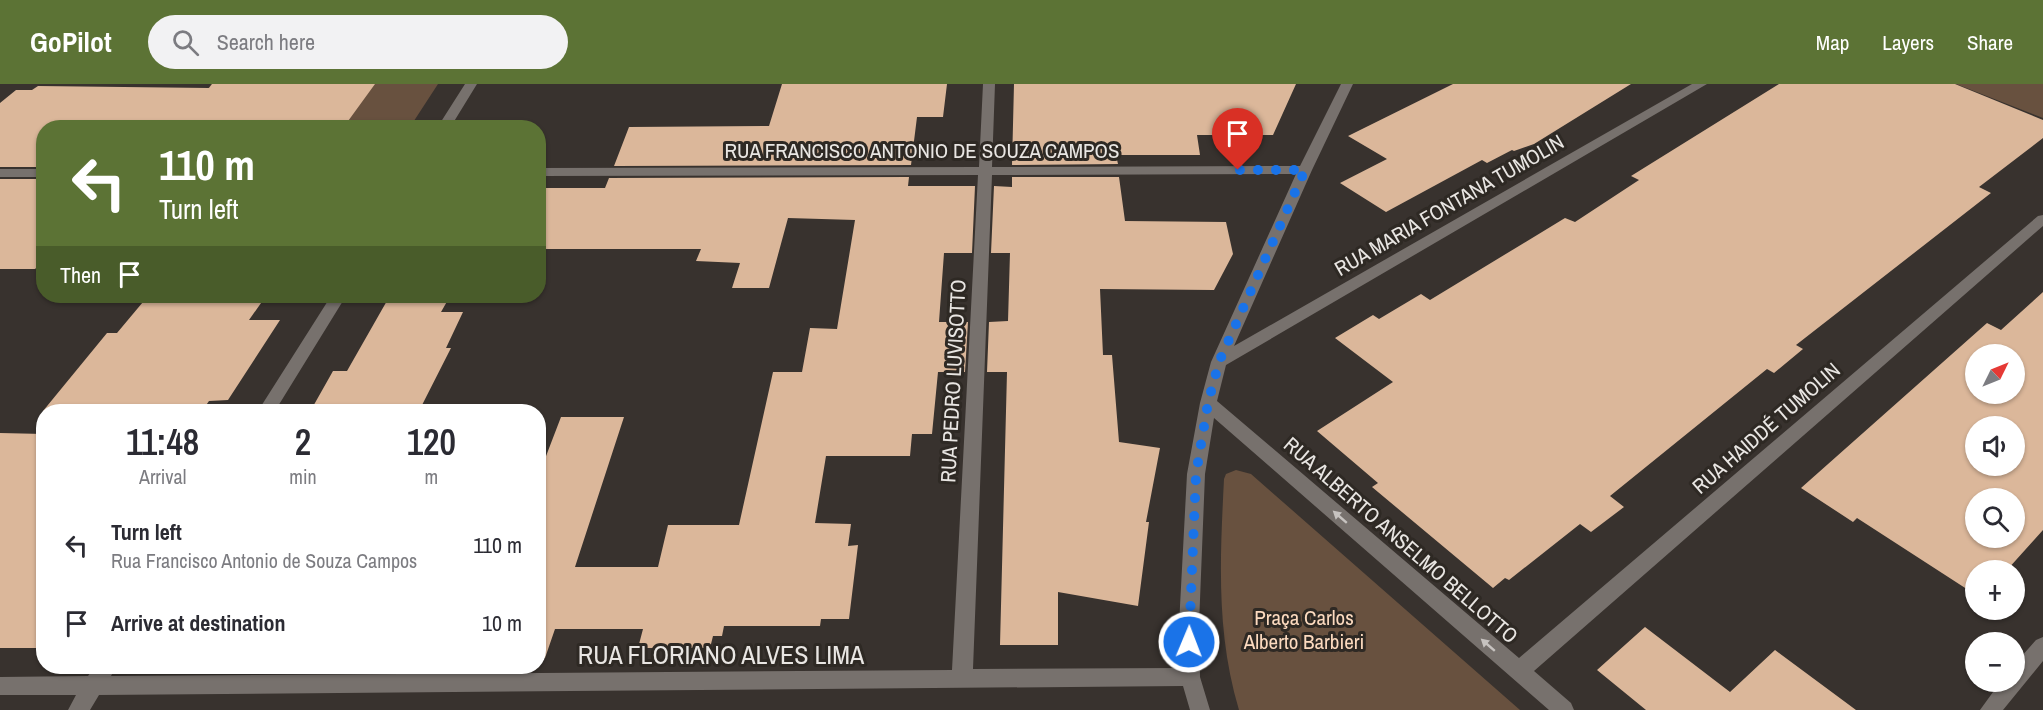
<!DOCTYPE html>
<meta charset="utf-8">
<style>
:root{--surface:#fff;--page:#f2f2f3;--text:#2b2b33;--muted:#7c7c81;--accent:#5c7335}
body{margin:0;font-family:"Archivo Narrow",sans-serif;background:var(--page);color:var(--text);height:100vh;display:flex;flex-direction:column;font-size:22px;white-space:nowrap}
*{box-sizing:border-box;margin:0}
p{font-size:20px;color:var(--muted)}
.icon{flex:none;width:33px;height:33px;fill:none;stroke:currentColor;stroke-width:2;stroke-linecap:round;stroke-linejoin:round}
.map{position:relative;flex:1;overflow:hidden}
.sheet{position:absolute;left:36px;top:320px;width:510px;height:270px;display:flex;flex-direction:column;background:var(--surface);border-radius:24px;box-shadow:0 2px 4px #0004}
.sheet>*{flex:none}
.guide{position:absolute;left:36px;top:36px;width:510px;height:183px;border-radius:24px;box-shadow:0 2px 4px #0004;background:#5c7335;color:#fff;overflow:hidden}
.needle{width:39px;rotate:47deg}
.controls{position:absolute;left:1965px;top:260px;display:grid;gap:12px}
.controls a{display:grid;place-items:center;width:60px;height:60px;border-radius:50%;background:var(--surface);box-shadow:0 2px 4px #0004;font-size:30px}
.pin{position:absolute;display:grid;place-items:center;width:51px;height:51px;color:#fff;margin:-62px -26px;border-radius:50% 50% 50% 0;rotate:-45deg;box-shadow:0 0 6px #0007}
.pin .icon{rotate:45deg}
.me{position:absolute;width:66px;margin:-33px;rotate:1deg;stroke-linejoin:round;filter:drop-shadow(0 0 4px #0008)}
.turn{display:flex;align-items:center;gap:21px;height:126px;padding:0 24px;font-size:27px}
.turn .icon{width:78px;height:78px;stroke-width:2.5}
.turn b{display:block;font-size:42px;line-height:51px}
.then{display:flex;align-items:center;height:57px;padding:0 24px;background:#0003;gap:12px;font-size:22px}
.eta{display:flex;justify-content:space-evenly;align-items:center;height:102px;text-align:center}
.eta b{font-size:36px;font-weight:600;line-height:42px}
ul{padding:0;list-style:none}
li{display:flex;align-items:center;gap:18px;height:78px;padding:0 24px}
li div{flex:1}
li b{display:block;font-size:22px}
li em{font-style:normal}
header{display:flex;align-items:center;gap:36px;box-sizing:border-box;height:84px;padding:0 30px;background:var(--accent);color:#fff}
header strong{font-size:28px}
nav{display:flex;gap:33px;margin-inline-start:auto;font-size:21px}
.search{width:420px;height:54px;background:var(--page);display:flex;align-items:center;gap:15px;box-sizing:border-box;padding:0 21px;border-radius:33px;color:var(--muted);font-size:22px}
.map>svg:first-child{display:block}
</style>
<header>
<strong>GoPilot</strong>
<div class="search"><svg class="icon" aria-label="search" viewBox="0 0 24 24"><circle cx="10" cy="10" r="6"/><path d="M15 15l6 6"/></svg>Search here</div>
<nav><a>Map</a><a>Layers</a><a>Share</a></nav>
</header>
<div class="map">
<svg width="2043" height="626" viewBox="0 0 2043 626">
<rect width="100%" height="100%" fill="#38322e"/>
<path fill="#68513f" d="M212,0H438L410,43L172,44Z
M1956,0H2043V34Z
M1236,386L1251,390L1520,626H1239C1216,548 1220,476 1224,395L1226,390Z"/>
<path fill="#dbb79a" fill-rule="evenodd" d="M212,0H375L343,44H44V83H0V19L16,6H32L38,2L209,4Z
M782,0H947L943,33H917L911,81L614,82L629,43L769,42Z
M1014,0H1296L1273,51H1197L1200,71H1116L1118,80L1012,81Z
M1453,0H1631L1534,60L1514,67L1512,66L1487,79L1482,76L1386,128L1340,99L1387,75L1348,52Z
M1779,0H1955L2043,36V54L1979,103L1991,109L1796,261L1803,265L1774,289L1767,285L1610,412L1624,423L1591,448L1580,440L1509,496L1505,494L1493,504L1372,403L1378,399L1317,347L1393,298L1335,254L1373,231L1379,235L1421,210L1430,216L1565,134L1575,138L1639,96L1631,92Z
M909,93L908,102H975L972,169H944L939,238H968L965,288H938L932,350H912L910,372H826L815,439L851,440L848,462L858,461L849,535H821L820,542H724L722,552H713L710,564H638L643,545H555L545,574L538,573V393L561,333H624L575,483H658L668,441H739L773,288H802L810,244L837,245L855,136L788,134L769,204H732L740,179L696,177L701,165H538V104H605L609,94Z
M1012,93H1119L1125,137L1226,138L1233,170L1214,206L1100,205L1103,271H1112L1119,358L1160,364L1146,438H1149L1138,522L1058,508V561H1000L1007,288H987L989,238L1008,237L1010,169H991L994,102L1012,103Z
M0,95H44V176L35,185H0Z
M2043,208V446L2007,486H1976V511L1857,434L1853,438L1801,404L1987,239L2001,246ZM1976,270H2014V309H1976ZM1976,342H2014V381H1976ZM1976,414H2014V453H1976Z
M148,212H266L249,236H280L228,316L209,317L202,327H43L107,249H117Z
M449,214L441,228H463L446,264H451L419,327L311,326L333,287H347L388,215Z
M0,349L44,350V564H0Z
M1645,543L1730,608L1775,566L1856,626H1646L1597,586Z"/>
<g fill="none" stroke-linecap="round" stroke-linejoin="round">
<path fill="#77716d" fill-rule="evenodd" d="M465,0H477L450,44H437Z
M983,0H995L992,83L1300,82L1341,0H1353L1312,86L1234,262L1692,0H1707L1226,281L1217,317L1519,574L2038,132L2043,131V142L1534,587L1571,619L1574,626H1549L1214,334L1205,390L1199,541L1200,593L1210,626H1190L1183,602L99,611L90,626H68L76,611H0V593L88,592L95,582H116L111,592L952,586L978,91L538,92V84L979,83ZM1296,90L1211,278L1200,319L1187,390L1179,541L1180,584L973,585L992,91Z
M0,85H44V93H0Z
M331,212H346L275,327H258Z
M2043,553V577L2003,626H1980L2001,597H2014V581L2036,556Z"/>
</g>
<defs><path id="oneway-solid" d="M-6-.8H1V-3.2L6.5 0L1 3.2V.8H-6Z" transform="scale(1.5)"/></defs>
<g fill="#c7c3c0">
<use href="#oneway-solid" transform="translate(1340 433) rotate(-139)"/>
<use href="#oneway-solid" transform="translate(1488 561) rotate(-139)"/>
</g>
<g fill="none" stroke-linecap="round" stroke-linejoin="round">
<path stroke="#1a73e8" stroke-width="10" stroke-dasharray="0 18" d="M1189,558L1196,390L1208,319L1219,278L1305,86H1238"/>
</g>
<g text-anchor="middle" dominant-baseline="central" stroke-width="6" stroke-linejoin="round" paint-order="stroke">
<g font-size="21" fill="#e9e6e3" stroke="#2e2924">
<text x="922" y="66">RUA FRANCISCO ANTONIO DE SOUZA CAMPOS</text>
<text transform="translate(1449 121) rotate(-30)">RUA MARIA FONTANA TUMOLIN</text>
<text transform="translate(953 297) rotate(-87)">RUA PEDRO LUVISOTTO</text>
<text transform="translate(1766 344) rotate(-41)">RUA HAIDDÉ TUMOLIN</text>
<text transform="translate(1401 456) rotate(41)">RUA ALBERTO ANSELMO BELLOTTO</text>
</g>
<g font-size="21" fill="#fcdabf" stroke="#2e2924">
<text x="1304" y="533">Praça Carlos<tspan x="1304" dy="24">Alberto Barbieri</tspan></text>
</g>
<g font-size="26" fill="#e9e6e3" stroke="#2e2924">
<text x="721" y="570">RUA FLORIANO ALVES LIMA</text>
</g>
</g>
</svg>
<div class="controls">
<a><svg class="needle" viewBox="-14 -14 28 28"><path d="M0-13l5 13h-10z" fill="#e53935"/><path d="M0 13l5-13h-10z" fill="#7c7c81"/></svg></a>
<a><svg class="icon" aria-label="sound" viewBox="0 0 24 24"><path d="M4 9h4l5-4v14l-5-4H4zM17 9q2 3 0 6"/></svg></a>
<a><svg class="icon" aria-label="search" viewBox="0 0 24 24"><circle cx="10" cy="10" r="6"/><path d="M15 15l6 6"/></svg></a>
<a>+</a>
<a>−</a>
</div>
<div class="pin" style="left:1238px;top:86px;background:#d93025"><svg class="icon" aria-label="arrive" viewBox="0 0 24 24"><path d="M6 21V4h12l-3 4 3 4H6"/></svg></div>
<svg class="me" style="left:1189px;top:558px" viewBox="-20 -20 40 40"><circle r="17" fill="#1a73e8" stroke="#fff" stroke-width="3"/><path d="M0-11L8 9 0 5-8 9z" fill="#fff"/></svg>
<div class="guide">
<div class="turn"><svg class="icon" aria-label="left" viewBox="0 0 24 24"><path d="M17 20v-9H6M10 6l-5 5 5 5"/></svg><div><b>110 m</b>Turn left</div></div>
<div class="then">Then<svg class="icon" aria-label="arrive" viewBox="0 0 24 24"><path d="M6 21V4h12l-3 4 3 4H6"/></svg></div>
</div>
<section class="sheet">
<div class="eta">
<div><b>11:48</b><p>Arrival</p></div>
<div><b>2</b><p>min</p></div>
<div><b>120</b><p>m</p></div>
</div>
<ul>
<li><svg class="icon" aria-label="left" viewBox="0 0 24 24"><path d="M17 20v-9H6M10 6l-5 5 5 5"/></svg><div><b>Turn left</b><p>Rua Francisco Antonio de Souza Campos</p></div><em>110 m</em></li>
<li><svg class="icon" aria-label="arrive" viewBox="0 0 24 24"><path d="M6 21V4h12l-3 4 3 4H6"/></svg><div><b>Arrive at destination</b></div><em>10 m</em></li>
</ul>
</section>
</div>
